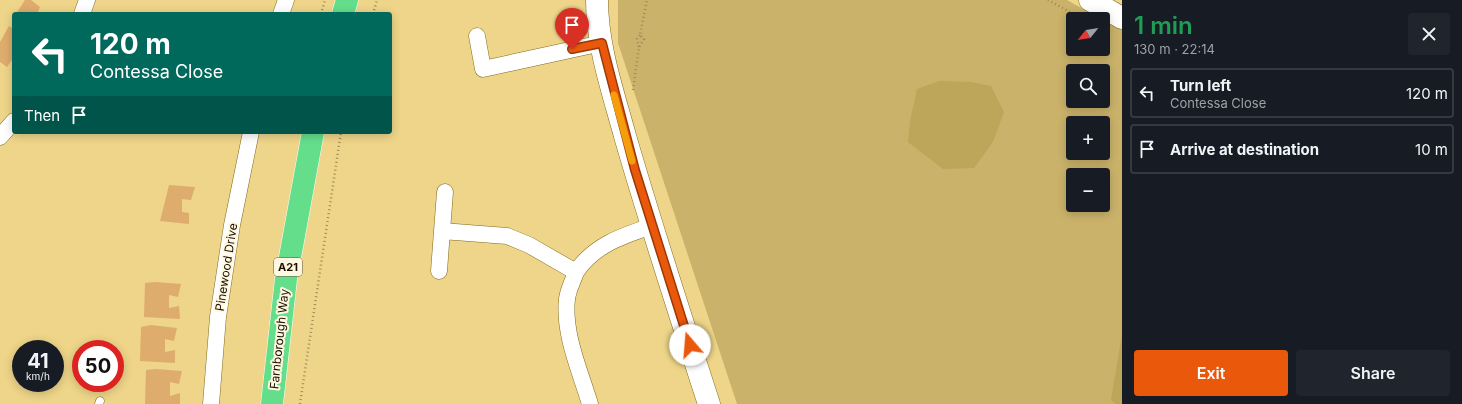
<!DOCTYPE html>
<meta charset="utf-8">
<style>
:root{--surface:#171b24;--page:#20242c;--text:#f1f3f6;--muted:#9ea1a6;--line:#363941;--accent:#ea580c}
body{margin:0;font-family:Inter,sans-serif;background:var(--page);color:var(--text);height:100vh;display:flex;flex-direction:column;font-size:15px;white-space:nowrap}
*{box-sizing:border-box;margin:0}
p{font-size:13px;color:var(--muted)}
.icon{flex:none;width:22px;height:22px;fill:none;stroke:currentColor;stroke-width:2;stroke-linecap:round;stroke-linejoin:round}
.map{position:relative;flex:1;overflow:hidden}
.panel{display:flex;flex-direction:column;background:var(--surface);width:340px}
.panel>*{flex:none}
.hud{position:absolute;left:12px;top:12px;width:380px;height:122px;border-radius:4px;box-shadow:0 2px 10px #0003;background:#00695c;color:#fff;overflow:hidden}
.needle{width:26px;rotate:240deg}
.controls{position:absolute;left:1066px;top:12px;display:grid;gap:8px}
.controls a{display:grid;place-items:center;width:44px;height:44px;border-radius:4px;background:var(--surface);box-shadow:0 2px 10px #0003;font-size:20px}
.speed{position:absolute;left:12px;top:340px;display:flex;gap:8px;font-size:20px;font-weight:700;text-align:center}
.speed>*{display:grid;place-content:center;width:52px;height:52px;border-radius:50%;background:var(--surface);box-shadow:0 2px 10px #0003;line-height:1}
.speed small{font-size:10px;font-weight:400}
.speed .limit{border:6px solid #d22;background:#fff;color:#111}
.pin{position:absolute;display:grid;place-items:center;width:34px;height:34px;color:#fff;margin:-41px -17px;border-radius:50% 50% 50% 0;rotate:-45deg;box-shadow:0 0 4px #0007}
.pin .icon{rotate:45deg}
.me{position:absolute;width:44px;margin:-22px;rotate:342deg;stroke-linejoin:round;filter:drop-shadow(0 0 3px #0008)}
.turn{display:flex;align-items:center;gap:14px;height:84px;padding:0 12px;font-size:18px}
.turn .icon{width:52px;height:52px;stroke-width:2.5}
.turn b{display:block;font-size:28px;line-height:34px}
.then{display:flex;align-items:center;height:38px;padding:0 12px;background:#0003;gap:8px;font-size:15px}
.round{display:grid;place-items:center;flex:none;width:42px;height:42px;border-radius:4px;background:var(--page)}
.overview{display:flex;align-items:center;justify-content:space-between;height:68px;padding:0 12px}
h1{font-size:24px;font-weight:600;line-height:30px;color:#1e9e55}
.action{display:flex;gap:8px;margin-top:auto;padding:8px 12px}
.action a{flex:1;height:46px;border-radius:4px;background:var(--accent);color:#fff;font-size:16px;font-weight:600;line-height:46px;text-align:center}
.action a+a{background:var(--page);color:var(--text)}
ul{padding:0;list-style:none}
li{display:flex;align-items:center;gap:12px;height:50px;margin:0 8px 6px;padding:0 4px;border:2px solid var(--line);border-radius:4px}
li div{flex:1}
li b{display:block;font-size:15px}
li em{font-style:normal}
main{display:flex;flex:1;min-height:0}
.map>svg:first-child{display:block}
</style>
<main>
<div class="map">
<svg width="1122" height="404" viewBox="0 0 1122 404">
<rect width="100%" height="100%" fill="#eed589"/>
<path fill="#cab26a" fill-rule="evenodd" d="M618,0H1067L1101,19H1073V49H1103V20L1122,30V404H737L618,43ZM1073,71H1103V101H1073ZM1073,123H1103V153H1073ZM1073,175H1103V205H1073Z"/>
<path fill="#bda559" d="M939,81L971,82L991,86L1004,112L993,142L974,168L943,169L908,142L910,121L917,89Z
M1122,334V404H1116L1111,400Z"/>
<path fill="#deac6d" d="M25,0H31L40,7L37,14H16Z
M9,26L14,29V57L7,67L0,62V42Z
M169,185L195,187L191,200L182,199V212L189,213V224L160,221Z
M155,282L181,284L178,297L169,295V308L179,306L180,319L144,317L145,283Z
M151,325L177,328L174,341L165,339V352L175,350V363L140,361L141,327Z
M156,369L182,371L179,384L170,382V396L180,393V404H145L146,370Z"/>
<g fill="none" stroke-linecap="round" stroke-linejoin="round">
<defs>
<path id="lane" d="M99,404L100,401"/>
<path id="street" d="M82,14L87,0
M281,14L286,0
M477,36L483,69L602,43
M0,137L14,121
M442,231L445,192
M439,271L442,231L507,236L529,245L576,272C594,245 622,236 652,226
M576,272C573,281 568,290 567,299C563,333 580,371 590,404
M211,404L218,317L232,225L251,132"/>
<path id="secondary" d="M597,0C597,46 613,92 625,136C651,226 680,315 709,404
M1090,0L1122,18"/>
<path id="highway" d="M343,14L347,0
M272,404L286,279L313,132"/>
</defs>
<use href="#lane" stroke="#826a19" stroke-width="9"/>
<use href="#street" stroke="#826a19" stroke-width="17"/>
<use href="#secondary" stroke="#826a19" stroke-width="23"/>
<use href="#highway" stroke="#fff" stroke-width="23"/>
<path stroke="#9d8b55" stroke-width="2.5" stroke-dasharray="1 3" stroke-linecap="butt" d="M1048,0L1079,17
M321,14L325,0
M373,14L377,0
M639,47L637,39L640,35
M633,90L639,47L644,39L640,35L647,0
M300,404L341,132"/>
<use href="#lane" stroke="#fff" stroke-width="8"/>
<use href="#street" stroke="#fff" stroke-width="16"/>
<use href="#secondary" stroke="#fff" stroke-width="22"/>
<use href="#highway" stroke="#64de8b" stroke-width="22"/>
</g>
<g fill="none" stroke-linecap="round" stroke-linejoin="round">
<defs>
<path id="route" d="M572,49L602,43L635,170L690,345"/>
</defs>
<use href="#route" stroke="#983908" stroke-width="10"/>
<use href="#route" stroke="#ea580c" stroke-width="7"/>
<path stroke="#f59e0b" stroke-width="7" d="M614,95L632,161"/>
</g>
<g text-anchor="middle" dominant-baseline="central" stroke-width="4" stroke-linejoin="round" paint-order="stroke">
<rect fill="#fff7e1" stroke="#5f5744" stroke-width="1" x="274" y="258" width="28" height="18" rx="3"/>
<g font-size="11" font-weight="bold" fill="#1a1200">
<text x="288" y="267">A21</text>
</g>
<g font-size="12" fill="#1a1200" stroke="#fff7e1">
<text transform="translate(226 267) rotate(-81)">Pinewood Drive</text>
<text transform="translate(279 339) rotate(-84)">Farnborough Way</text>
</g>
</g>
</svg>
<div class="controls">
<a><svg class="needle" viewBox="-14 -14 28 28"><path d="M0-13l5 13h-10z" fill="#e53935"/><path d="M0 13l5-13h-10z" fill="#9ea1a6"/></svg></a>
<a><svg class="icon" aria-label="search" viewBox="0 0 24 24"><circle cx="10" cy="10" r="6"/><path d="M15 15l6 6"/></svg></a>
<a>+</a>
<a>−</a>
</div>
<div class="speed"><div>41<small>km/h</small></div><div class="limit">50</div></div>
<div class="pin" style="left:572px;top:49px;background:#d93025"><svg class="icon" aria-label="arrive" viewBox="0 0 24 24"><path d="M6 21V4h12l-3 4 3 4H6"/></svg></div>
<svg class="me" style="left:690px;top:345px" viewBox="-20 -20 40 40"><circle r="19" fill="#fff"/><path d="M0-13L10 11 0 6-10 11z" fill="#ea580c"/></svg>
<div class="hud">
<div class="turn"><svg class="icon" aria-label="left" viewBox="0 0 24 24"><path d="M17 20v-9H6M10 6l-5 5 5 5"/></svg><div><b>120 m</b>Contessa Close</div></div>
<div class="then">Then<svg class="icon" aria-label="arrive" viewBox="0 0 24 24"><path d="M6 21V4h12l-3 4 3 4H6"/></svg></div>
</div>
</div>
<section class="panel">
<div class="overview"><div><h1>1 min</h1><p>130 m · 22:14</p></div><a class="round"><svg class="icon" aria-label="close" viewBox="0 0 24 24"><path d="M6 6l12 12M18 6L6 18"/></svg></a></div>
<ul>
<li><svg class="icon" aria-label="left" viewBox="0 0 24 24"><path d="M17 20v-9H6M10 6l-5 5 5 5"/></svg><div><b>Turn left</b><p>Contessa Close</p></div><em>120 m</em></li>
<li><svg class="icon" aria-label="arrive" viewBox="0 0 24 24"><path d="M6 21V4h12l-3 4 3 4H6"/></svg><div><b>Arrive at destination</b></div><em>10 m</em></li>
</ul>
<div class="action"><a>Exit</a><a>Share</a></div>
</section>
</main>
